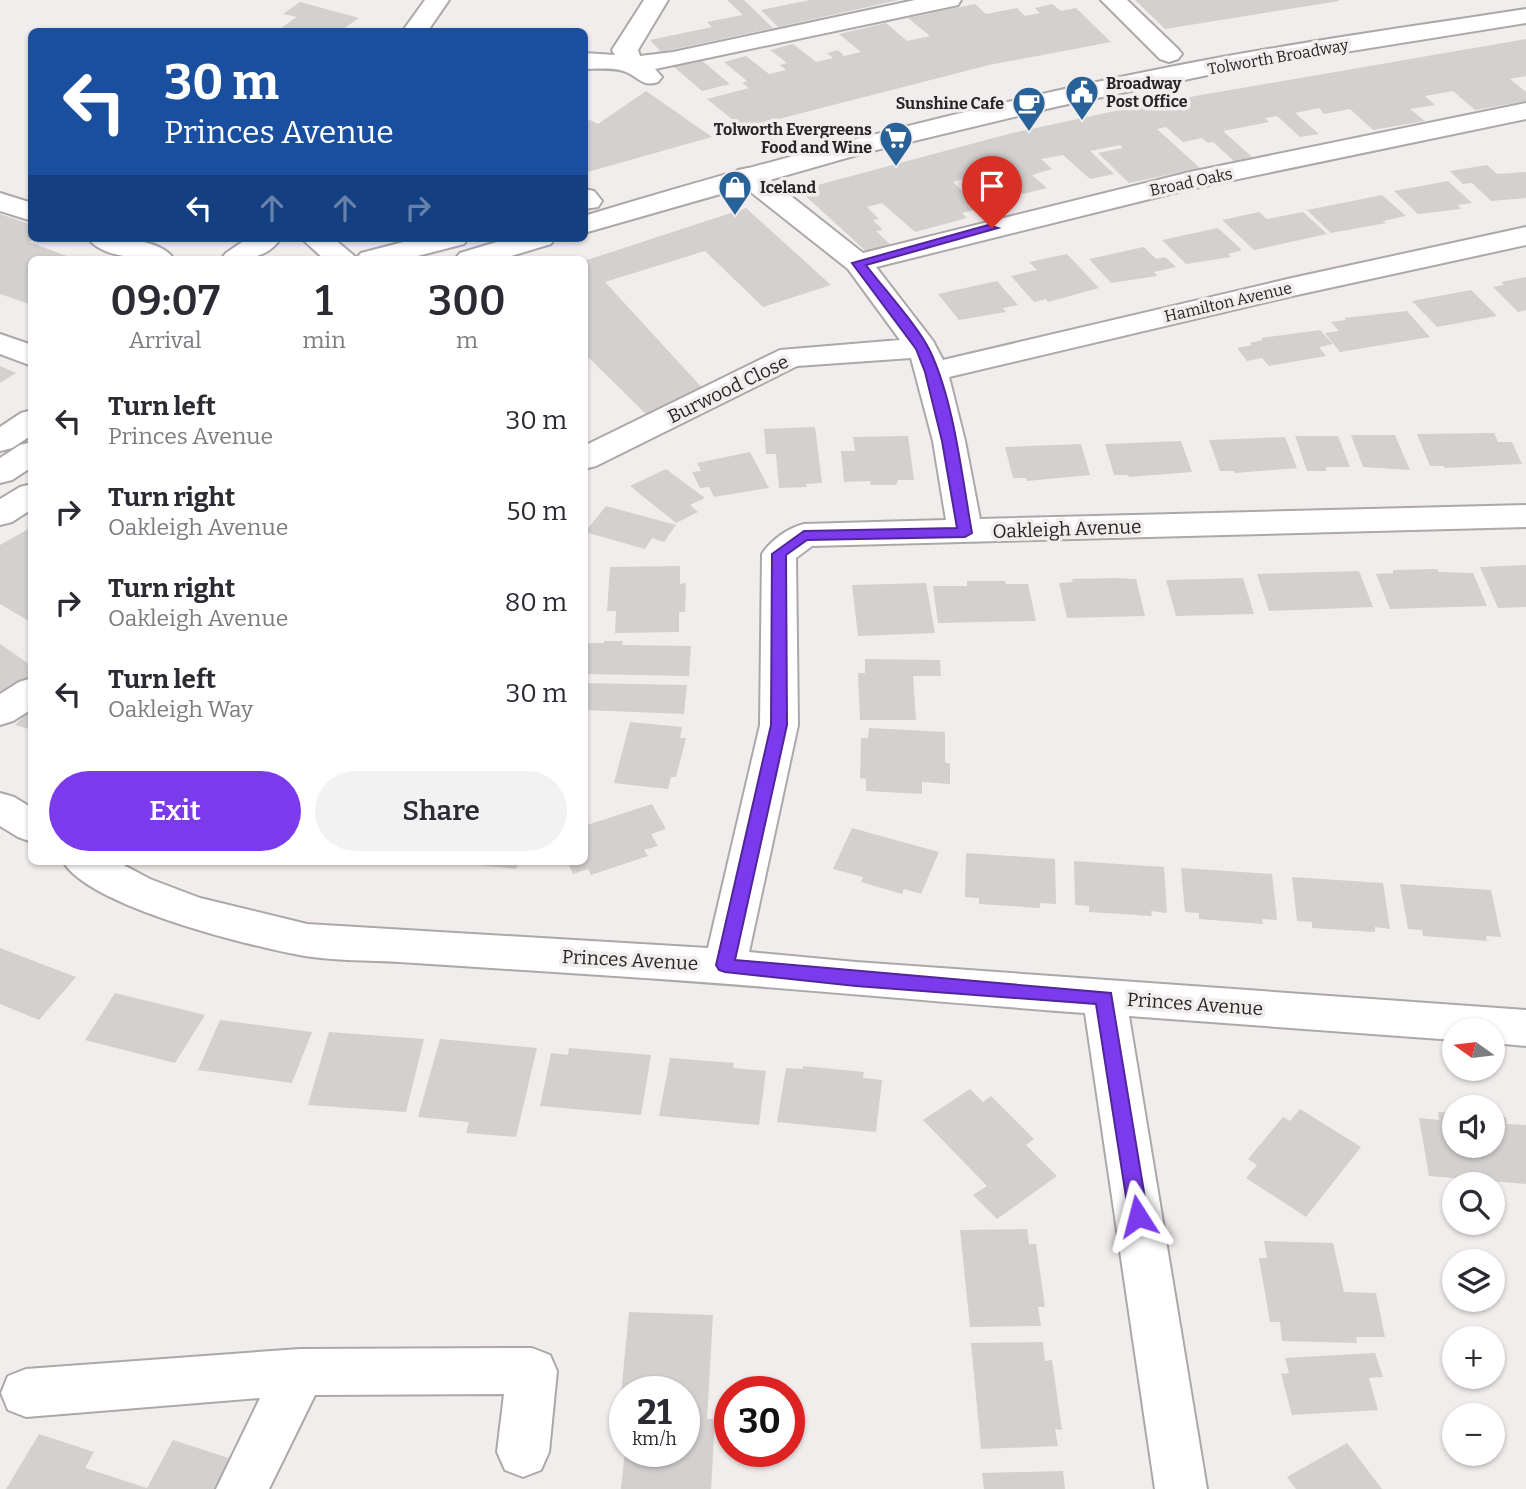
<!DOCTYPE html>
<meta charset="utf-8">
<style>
:root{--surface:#fff;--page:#f2f2f3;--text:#2b2b33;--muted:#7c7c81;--accent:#7c3aed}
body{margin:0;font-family:Bitter,serif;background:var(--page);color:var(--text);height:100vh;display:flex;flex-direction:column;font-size:26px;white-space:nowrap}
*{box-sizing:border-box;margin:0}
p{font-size:23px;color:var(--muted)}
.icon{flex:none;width:38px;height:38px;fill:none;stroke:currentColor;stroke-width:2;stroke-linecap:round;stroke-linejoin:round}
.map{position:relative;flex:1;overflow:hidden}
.details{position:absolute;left:28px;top:256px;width:560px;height:609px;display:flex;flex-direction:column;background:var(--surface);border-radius:10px;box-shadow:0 2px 5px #0004}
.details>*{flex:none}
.hud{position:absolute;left:28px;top:28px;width:560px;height:214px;border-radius:10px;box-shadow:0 2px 5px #0004;background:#1a4fa0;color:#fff;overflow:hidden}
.needle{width:46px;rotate:284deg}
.controls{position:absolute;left:1442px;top:1018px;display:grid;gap:14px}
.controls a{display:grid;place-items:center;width:63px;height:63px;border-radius:50%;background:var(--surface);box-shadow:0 2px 5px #0004;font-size:35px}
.speed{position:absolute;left:609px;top:1376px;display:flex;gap:14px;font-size:35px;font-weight:700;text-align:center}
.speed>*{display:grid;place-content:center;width:91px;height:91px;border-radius:50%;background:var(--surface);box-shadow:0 2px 5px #0004;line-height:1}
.speed small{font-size:18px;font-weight:400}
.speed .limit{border:10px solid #d22;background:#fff;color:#111}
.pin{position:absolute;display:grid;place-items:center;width:60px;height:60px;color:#fff;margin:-72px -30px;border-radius:50% 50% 50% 0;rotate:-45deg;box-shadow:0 0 7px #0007}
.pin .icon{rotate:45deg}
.me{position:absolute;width:77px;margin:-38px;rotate:351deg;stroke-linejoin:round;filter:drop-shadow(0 0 5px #0008)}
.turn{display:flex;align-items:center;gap:24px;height:147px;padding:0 21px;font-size:32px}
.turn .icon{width:91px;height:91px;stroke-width:2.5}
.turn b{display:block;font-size:49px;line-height:60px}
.lanes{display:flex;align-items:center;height:66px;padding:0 21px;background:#0003;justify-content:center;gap:35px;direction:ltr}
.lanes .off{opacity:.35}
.eta{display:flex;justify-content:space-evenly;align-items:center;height:119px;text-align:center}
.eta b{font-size:42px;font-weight:600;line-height:49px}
.primary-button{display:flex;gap:14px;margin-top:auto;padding:14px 21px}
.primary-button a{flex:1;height:80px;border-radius:42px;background:var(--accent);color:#fff;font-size:28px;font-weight:600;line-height:80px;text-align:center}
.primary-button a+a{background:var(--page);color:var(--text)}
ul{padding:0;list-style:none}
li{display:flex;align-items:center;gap:21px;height:91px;padding:0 21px}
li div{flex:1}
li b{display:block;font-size:26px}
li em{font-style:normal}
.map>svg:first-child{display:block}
</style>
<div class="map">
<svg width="1526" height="1489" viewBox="0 0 1526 1489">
<rect width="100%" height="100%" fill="#f2eded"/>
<path fill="#d4d0d0" d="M727,0H744L773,28L661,52L650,40L712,27L707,22L743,15Z
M899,0L778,27L761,10L810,0Z
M1135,0H1339V1L1165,29Z
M300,2L359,18L339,32H275L297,17L283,14Z
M975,4L986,14L1017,8L1025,16L1040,13L1035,8L1052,4L1061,11L1076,8L1111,42L989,65L743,128L707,99L749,88L742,83L747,81L724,62L746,56L769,74L786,70L780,65L787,63L770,50L793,44L816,62L833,58L827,53L838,50L844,56L861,52L839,34L886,23L907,41L930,36L908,18Z
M1526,39V76L1510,79L1526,92V101L1475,110L1453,91L1425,96L1435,105L1410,109L1425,121L1373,130L1350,109L1324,114L1319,108L1295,113L1319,134L1300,137L1277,116L1265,118L1269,122L1223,131L1252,157L1234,161L1213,142L1208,143L1202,138L1183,142L1166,127L1157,129L1200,168L1129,183L1098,153L1123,148L1120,145L1090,151L1114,174L1090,179L1063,155L1041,159L1052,169L1032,175L1047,188L1023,194L1017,188L1000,193L979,174L953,182L981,208L962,213L967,218L915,232L882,203L867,207L879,219L873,220L883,230L876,231L893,247L869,254L799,190L1012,133L1138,106Z
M700,59L730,84L702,91L673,66Z
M646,91L712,137L584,173V117L598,124Z
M1487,165L1497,174L1526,172V198L1491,201L1472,183L1463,184L1450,171Z
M1448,181L1472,203L1458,205L1461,209L1418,214L1394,191Z
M1382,195L1406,216L1383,221L1386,223L1331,233L1307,210Z
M746,208L831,285L763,307L705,251L605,282L705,391L650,418L584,353V261Z
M1259,212L1267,219L1303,212L1327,234L1254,250L1222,220Z
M0,214L32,225V238H35L29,242L75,259H32V305L0,294Z
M1218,228L1242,250L1228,254L1231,257L1186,264L1162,240Z
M1144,247L1156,259L1165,257L1176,267L1154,272L1157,276L1111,283L1089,259Z
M1067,254L1099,288L1048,302L1046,299L1034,302L1011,276L1037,270L1029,262Z
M1526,277V310L1518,312L1493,287L1504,285L1501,282Z
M997,281L1018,305L1003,308L1006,312L959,320L938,294Z
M1471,290L1497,316L1437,327L1412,301Z
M1407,311L1430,337L1340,352L1325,333L1339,331L1331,322L1346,320L1344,318Z
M1320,330L1333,344L1319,347L1326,356L1269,366L1262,358L1247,361L1237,348L1252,345L1250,343L1263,340L1261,338Z
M0,366L16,373L0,383Z
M815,427L822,483L806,484L807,487L779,488L776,454H766L764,429Z
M1494,433L1498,442H1512L1522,464L1445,468L1444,466H1430L1417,434Z
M1351,435H1395L1410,470L1363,467Z
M908,436L914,480H898L896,485H871L870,481L844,482L841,451H855L853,437Z
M1295,436H1338L1350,467H1326V471H1307Z
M1285,437L1297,468L1235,473L1234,471H1220L1209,440Z
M1181,441L1192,472L1129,477L1128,475H1114L1105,444Z
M1081,444L1090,475L1027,481L1026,478H1013L1005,447Z
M750,452L769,488L714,497L709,487L700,488L692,472L701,471L697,463Z
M666,469L705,498L690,505L698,512L676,523L630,486Z
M606,506L676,525L664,542L652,538L645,549L585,532Z
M32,527L30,588L32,623L0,604V545Z
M1526,565V607L1498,608L1480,567Z
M680,566V584L686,583L685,612H679V632L615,633L616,611H607L610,567Z
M1437,569L1439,572L1473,573L1487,606L1390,609L1376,574L1393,573V570Z
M1359,571L1373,607L1269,611L1257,574Z
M1116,578L1136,579L1145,616L1067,618L1059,583L1073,582L1072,579Z
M1243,578L1254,614L1176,616L1166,580Z
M967,581H1005L1006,584H1028L1036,621L938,623L933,586H967Z
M926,583L935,633L858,636L852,585Z
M604,641H623L622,645L691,646L689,676L584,674V643H604Z
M0,644L32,666V680L5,695L0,691Z
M865,659L940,660L941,676H913L916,720H860L858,673H865Z
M584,683L687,685L684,714L584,710Z
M32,708V730L15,725Z
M630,722L682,727L680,738H686L681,758L676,777H671L668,789L614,783Z
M869,728L945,732V762L950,764V784L922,782V794L866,791V779L860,778L861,738H868Z
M652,804L666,829L651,834L658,846L644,850L648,856L591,875L588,869L573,874L567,861H584V826Z
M852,828L939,852L921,894L904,889L902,894L861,882L863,877L833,869Z
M966,853L1055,859L1056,904L1040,903V908L979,904V898L965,897Z
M441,861H519L516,869Z
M1074,861L1164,867L1167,913L1151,911L1152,916L1089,912V906L1075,905Z
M1181,868L1272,874L1277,920L1262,919L1263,924L1199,919V913L1185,912Z
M1292,877L1383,883L1390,929L1375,927V932L1312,928V922L1297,921Z
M1400,884L1491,890L1501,937L1486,936L1487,941L1423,936L1422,930L1408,929Z
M0,948L39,963L76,977L39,1020L0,1004Z
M115,993L205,1015L175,1063L85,1040Z
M220,1020L312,1032L292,1083L198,1070Z
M329,1032L424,1039L406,1112L308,1105Z
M440,1039L537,1048L516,1137L466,1133L469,1122L418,1117Z
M569,1048L651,1055L641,1115L540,1106L551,1053L568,1055Z
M670,1058L734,1063L733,1068L766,1071L759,1125L659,1116Z
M803,1066L864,1072L863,1078L882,1080L876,1132L777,1122L786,1068L803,1069Z
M970,1089L983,1102L991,1096L1034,1139L1026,1145L1057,1176L997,1219L973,1195L987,1186L923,1120Z
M1300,1109L1361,1147L1306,1217L1246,1178L1257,1165L1248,1159L1283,1117L1290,1121Z
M1438,1112L1454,1113V1146H1493V1116L1506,1117L1507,1124L1526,1125V1184L1429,1176L1419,1118L1439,1120Z
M1027,1229L1029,1244H1036L1045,1307H1038L1041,1326L970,1327L960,1230Z
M1264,1241L1333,1243L1344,1292L1376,1293L1385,1337H1356L1357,1343L1282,1341L1280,1322H1270L1259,1258H1267Z
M629,1312L713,1315L707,1419H715L711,1489H621L625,1451H684V1391H625V1425H618Z
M1043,1342L1045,1361L1052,1360L1062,1430L1055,1429L1058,1446L981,1449L971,1343Z
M1375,1353L1383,1377L1369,1378L1378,1410L1292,1415L1281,1374L1289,1373L1285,1358Z
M39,1434L94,1452L85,1468L147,1488L173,1440L238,1461L224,1489H6Z
M1347,1443L1382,1489H1296L1287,1477Z
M1063,1471L1065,1489H984L982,1473Z"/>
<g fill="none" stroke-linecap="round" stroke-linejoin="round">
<defs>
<path id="minor" d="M425,0H449L427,32H402Z
M644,0H668L638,50L640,56L673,52L915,0H961L958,5L949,7L655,69L662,77L658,82C642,87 640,78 626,72C615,67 596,69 584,69V53L615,55L612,50Z
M1101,0H1127L1178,49L1182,54L1178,59L1169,62L1160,59Z
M1526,103V119L1190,189L876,267L933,341L943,360L1292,278L1526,227V245L1292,296L949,377L965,441L980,519L1526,505V527L812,546L796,558L798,725L749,952L856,962L1526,1010V1046L1493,1043V1031H1454V1040L1129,1016L1207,1489H1155L1085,1013C923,1001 762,985 600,975C533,971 466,966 399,962C368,960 335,961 305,956C253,947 87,906 63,861H116L150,879L200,898L307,924L708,948L760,725L762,554C771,540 788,528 804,524L946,520L933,441L911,358L797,366L596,466L584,469V446L780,350L900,340L848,269L738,182L734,176L738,170L748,168L758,170L863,253L1190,172Z
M584,189L594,191L602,201L598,207L584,209Z
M0,193L32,203V221L0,211Z
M88,238C112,238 159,237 174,259C150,259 103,260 88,238Z
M248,238H281C266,260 245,259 221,259L226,253Z
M301,238H333L358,259H324Z
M0,334L32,345V366L0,354Z
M32,484V509L12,522L0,525V499L20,487Z
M32,678V709L13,721L0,725V694L19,682Z
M0,793L14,797L32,808V842L18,837L0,826Z
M532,1348L550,1355L557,1371L549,1452L541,1470L523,1477L505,1470L497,1452L504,1394L315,1395L269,1489H216L260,1398L26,1417L8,1410L1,1393L8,1376L26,1369L300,1349Z"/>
<path id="major" d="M1526,9V23L1227,71L1059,106L864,153L584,233V216C779,157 976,105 1175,66C1292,43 1409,27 1526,9Z
M419,238H468L464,244L406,259H356L361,253Z
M510,238H555L551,244L501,259H455L460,253Z
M32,410V435L12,448L0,451V427L21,413Z
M32,442V467L12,480L0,483V458L20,445Z"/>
</defs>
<use href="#minor" stroke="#ada8a8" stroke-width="4"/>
<use href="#major" stroke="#ada8a8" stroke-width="4"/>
<use href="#minor" fill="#fff" fill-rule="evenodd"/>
<use href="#major" fill="#fff" fill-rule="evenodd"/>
</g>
<path fill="#7c3aed" stroke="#51269a" stroke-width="2" d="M988,225L998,228L866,265C883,288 918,326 930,351C954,401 962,477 972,533L965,537L807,540L786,555L787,725L735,960L1111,993L1148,1216L1145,1222L1138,1225L1131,1222L1129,1216L1096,1004L856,986L725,972L719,970L716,965L771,725L772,554L804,531L957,528L942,441L925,372L916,349L852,263Z"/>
<defs>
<symbol id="civic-pin" viewBox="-11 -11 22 30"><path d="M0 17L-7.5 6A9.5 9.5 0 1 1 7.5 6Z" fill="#286299" stroke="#f2eded"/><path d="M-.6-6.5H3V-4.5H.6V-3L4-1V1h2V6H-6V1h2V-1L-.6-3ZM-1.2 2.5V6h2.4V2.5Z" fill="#fff"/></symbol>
<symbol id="cafe-pin" viewBox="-11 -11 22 30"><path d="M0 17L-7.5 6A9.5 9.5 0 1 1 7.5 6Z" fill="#286299" stroke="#f2eded"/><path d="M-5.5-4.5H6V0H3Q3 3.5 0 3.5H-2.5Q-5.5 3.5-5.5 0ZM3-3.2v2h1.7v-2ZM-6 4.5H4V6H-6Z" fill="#fff"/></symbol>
<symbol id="supermarket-pin" viewBox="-11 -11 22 30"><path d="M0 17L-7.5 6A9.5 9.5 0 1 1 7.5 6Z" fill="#286299" stroke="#f2eded"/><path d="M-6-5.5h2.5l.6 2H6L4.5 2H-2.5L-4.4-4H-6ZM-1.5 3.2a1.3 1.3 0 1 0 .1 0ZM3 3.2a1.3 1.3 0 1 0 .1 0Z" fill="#fff"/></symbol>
<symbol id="shop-pin" viewBox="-11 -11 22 30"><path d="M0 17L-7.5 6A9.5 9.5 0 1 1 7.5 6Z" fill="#286299" stroke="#f2eded"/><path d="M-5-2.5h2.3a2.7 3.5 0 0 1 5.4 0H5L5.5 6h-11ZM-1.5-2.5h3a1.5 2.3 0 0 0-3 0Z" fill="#fff"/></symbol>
</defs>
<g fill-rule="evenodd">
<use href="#civic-pin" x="1063" y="73" width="38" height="52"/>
<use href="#cafe-pin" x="1010" y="84" width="38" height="52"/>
<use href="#supermarket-pin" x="877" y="119" width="38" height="52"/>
<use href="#shop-pin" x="716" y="168" width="38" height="52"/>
</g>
<g text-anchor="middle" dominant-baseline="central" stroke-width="7" stroke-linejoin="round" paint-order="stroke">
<g font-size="16" fill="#272525" stroke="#f2eded">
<text transform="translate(1278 57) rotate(-10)">Tolworth Broadway</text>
<text transform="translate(1191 182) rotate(-12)">Broad Oaks</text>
<text transform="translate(1228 302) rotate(-13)">Hamilton Avenue</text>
</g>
<g font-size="16" font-weight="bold" fill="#272525" stroke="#f2eded" text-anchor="start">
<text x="1106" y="83">Broadway<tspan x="1106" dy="18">Post Office</tspan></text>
<text x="1004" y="103" text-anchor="end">Sunshine Cafe</text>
<text x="872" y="129" text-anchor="end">Tolworth Evergreens<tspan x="872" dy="18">Food and Wine</tspan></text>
<text x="760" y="187">Iceland</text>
</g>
<g font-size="19" fill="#272525" stroke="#f2eded">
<text transform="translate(728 389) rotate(-26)">Burwood Close</text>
<text transform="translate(1067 529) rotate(-2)">Oakleigh Avenue</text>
<text transform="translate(630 960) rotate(3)">Princes Avenue</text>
<text transform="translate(1195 1004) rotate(4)">Princes Avenue</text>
</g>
</g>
</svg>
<div class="controls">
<a><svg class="needle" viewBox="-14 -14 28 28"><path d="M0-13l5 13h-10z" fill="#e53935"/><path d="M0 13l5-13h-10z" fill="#7c7c81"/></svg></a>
<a><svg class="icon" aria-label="sound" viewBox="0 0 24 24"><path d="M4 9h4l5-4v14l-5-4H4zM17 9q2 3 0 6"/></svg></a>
<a><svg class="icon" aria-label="search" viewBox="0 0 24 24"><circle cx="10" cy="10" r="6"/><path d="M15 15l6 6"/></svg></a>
<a><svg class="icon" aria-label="layers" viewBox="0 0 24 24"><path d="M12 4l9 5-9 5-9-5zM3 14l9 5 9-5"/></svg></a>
<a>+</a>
<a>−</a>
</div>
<div class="speed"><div>21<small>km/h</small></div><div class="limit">30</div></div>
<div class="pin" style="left:992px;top:228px;background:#d93025"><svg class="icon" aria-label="arrive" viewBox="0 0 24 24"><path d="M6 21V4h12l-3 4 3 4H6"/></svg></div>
<svg class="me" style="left:1138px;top:1216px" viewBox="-20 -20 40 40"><path d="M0-17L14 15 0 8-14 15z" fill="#7c3aed" stroke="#fff" stroke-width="4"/></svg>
<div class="hud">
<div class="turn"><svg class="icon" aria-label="left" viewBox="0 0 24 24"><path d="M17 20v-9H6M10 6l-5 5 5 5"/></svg><div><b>30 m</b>Princes Avenue</div></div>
<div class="lanes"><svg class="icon" aria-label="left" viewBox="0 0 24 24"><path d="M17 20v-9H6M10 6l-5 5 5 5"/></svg><svg class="icon off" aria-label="ahead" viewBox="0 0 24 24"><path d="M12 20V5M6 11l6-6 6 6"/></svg><svg class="icon off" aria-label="ahead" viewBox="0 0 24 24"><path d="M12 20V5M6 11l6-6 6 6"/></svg><svg class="icon off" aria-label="right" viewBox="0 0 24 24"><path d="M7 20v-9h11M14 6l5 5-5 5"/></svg></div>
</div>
<section class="details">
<div class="eta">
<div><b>09:07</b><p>Arrival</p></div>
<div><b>1</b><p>min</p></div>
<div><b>300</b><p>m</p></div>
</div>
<ul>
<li><svg class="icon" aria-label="left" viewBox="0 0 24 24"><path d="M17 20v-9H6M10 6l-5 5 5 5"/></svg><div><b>Turn left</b><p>Princes Avenue</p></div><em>30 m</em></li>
<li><svg class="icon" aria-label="right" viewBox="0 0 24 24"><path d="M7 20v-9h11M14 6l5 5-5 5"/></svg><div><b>Turn right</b><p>Oakleigh Avenue</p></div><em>50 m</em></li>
<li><svg class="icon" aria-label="right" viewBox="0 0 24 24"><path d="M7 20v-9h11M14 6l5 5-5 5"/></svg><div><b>Turn right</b><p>Oakleigh Avenue</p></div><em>80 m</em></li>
<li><svg class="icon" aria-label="left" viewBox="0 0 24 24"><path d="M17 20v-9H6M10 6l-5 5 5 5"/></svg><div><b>Turn left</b><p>Oakleigh Way</p></div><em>30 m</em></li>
</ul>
<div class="primary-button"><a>Exit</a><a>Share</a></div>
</section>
</div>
